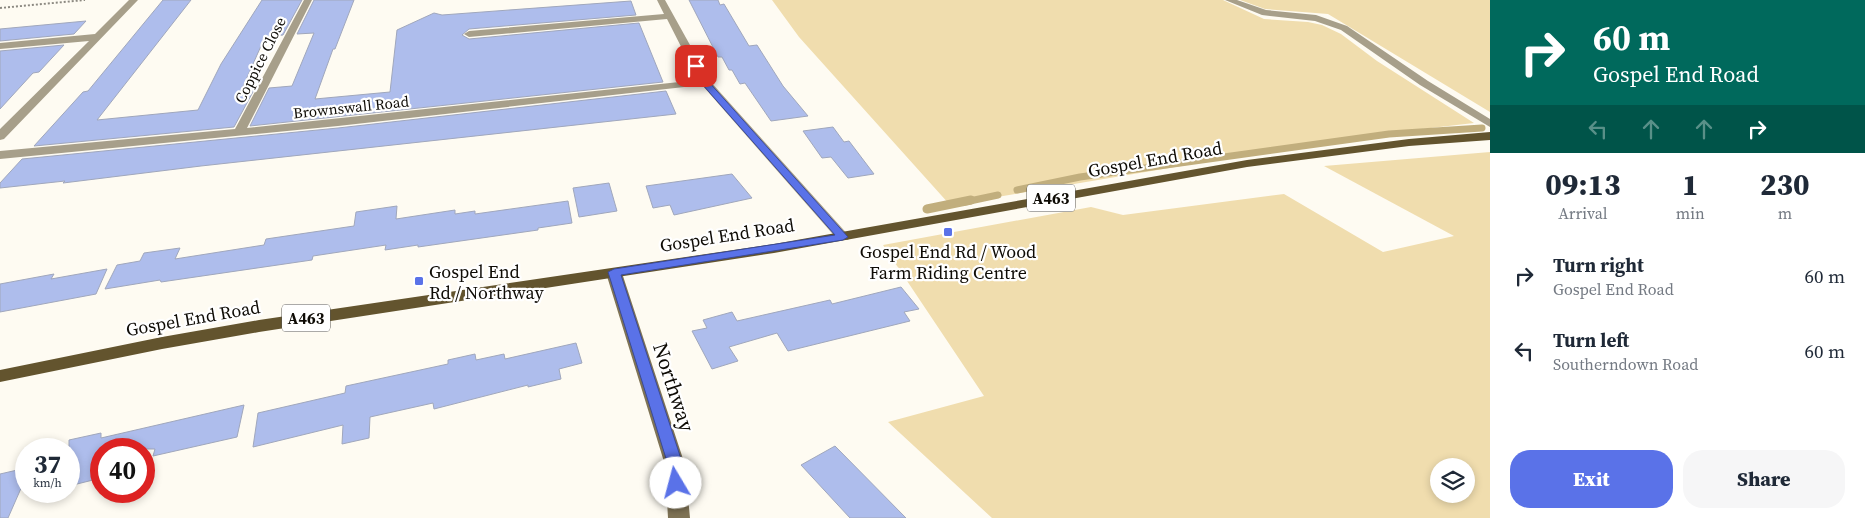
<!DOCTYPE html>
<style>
:root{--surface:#fff;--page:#f6f6f7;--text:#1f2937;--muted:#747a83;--accent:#5a72e8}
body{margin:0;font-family:"Source Serif 4",serif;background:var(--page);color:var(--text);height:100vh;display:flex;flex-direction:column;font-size:19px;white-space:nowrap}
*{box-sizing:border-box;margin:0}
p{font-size:16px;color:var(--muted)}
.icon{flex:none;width:28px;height:28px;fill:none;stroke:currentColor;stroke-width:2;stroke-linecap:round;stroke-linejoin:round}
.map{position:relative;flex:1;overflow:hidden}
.sheet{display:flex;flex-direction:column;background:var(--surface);width:375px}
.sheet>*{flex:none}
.banner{background:#00695c;color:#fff;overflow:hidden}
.fabs{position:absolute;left:1430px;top:458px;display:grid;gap:10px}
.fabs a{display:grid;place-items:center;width:45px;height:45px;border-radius:50%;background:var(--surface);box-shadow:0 2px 8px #0003;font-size:25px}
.speed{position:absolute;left:15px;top:438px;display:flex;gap:10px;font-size:25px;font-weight:700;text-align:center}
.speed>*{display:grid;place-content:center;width:65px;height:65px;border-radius:50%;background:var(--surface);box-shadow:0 2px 8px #0003;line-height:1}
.speed small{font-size:12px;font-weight:400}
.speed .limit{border:8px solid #d22;background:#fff;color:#111}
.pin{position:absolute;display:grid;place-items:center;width:42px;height:42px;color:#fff;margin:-21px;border-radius:10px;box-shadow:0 2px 8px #0006}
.me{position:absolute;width:55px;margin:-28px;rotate:352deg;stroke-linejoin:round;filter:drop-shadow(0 0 4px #0008)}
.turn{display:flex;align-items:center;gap:18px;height:105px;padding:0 20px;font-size:22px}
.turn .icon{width:65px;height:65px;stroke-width:2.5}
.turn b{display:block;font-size:35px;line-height:42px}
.lanes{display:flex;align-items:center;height:48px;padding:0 20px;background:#0003;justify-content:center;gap:25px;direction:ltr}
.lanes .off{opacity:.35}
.eta{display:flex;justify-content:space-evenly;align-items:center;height:85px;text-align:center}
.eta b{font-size:30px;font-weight:800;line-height:35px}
.primary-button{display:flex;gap:10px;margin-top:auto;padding:10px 20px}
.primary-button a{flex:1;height:58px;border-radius:20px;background:var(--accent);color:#fff;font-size:20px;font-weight:800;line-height:58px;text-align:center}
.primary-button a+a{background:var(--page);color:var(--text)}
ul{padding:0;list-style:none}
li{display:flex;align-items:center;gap:15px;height:75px;padding:0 20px}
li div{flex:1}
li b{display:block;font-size:19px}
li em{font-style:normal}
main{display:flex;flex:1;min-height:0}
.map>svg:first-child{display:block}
</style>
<main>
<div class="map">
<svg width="1490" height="518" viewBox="0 0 1490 518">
<rect width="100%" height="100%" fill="#fefbf2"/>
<path fill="#f0ddae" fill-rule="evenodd" d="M772,0H1223L1264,19L1308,22L1322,25L1341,34L1377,61L1474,123L1353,137L950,205L799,37Z
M1240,0H1490V112L1328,14L1265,9Z
M1490,152V518H992L888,422L984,396L883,245L1091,207L1123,215L1284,194L1383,252L1454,236L1324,166ZM1439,466H1466V494H1439Z"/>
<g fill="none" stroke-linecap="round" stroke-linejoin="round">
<path stroke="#c1ae7d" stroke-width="7" d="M1017,190L1080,177L1389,134L1482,128
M965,202L998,195"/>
<path stroke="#c1ae7d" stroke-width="9" d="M927,209L971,200"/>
</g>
<path fill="#aebdec" stroke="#a0a7bc" d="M163,0H191L97,120L198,110L221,64L262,0H302L283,35L265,37L241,91L254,90L234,127L34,146L83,92L88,91Z
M314,0H354L335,49H333L315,99L390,92L397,30L434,13L442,15L631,1L636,15L469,29L462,35L469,39L639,23L663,82L250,126L269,88L292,86L314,33L297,34Z
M689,0H718L720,5L724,4L749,46L757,45L783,86L808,116L771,121L745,83L740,84L732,70H729L722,57H718Z
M86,21L74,34L0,41V29Z
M64,45L39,72L33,73L0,109V51Z
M666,91L676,114L201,166L63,183L65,181L0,188V183L22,159L338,128Z
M833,127L844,142L849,141L874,174L848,178L831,157L822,158L803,131Z
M732,174L752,198L674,215L670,205L653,208L646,186Z
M609,183L617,211L579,217L573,188Z
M568,201L572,223L538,228V230L418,247V245L385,250L386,245L313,256L312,260L161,282L160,280L105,289L117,265L140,261L144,253L180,248L175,259L264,245L266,239L354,226L356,212L397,206L396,219L455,210V214L475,211V214Z
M107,269L96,294L0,312V284L54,274L51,279Z
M901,287L919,309L904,312L910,321L788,351L777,333L729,347L738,361L712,369L692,331L707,328L703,320L732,312L737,321L830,300L832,304Z
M576,343L582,363L559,369L561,379L528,387V385L434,409L433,403L370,417L369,438L342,444L343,425L253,447L258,413L345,393L346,386L448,364V360L475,354L476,360L504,354L505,359Z
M244,405L237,437L153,456L155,449H101V478L69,486V440L101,433V438Z
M835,446L906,518H850L801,465Z
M26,468V477L8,518H0V474Z"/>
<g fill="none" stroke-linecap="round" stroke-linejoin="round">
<path stroke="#8b8880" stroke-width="2" stroke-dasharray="2 2" stroke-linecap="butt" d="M0,8L85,0"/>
<path fill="#a79f8a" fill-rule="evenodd" d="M1225,0H1237L1266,10L1316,15L1347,26L1428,81L1490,119V127L1420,85L1341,30L1315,21L1262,15Z"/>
<path fill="#a79f8a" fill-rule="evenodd" d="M129,0H138L4,139L0,140V129L89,41L0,49V43L95,34Z
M304,0H312L247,128L698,80L667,19L469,37L464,34L469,31L664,14L657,0H665L710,81L850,237L848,240H838L702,85L338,126L0,159V151L235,129Z"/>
<path fill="#7f7355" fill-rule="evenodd" d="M614,268L619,270L622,273L685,465L690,518H668L665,465L606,273L609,270Z"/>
<path fill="#63542e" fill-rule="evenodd" d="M1490,132V140L1409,146L1247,167L774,253L259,332L162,349L0,382V370L162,337L259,320L774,244L1247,160L1409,139Z"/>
</g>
<path fill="#5a72e8" stroke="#3a4a97" d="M696,63L700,66L708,81L848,237L843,240L621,275L683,465L684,483L682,487L676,489L671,487L668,483V465L608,272L614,269L835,235L702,84L692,66Z"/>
<g fill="#5a72e8" stroke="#fff" stroke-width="2">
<rect x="943" y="227" width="10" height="10" rx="2.5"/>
<rect x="414" y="276" width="10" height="10" rx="2.5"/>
</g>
<g text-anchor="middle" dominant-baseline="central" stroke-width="4.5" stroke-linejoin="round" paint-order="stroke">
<g font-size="15" fill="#0e0b05" stroke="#fff">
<text transform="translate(260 60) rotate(-63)">Coppice Close</text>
<text transform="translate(351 107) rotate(-6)">Brownswall Road</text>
</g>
<g fill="#fff" stroke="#565450" stroke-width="1">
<rect x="1027" y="184.5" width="48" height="27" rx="4"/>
<rect x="282" y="304.5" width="48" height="27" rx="4"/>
</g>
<g font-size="16" font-weight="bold" fill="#0e0b05">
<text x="1051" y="198">A463</text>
<text x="306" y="318">A463</text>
</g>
<g font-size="18" fill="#0e0b05" stroke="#fff">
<text transform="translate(1155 159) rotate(-10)">Gospel End Road</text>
<text transform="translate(727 235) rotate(-9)">Gospel End Road</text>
<text transform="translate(193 318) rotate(-10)">Gospel End Road</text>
</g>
<g font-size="18" fill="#0e0b05" stroke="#fff">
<text x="948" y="251">Gospel End Rd / Wood<tspan x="948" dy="21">Farm Riding Centre</tspan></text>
<text x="429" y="271" text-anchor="start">Gospel End<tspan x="429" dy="21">Rd / Northway</tspan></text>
</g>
<g font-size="21" fill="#0e0b05" stroke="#fff">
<text transform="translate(674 387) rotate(72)">Northway</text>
</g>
</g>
</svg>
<div class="fabs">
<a><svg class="icon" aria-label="layers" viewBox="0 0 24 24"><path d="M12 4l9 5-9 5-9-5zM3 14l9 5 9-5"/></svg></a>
</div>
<div class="speed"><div>37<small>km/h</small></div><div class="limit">40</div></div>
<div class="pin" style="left:696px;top:66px;background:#d93025"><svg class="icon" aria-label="arrive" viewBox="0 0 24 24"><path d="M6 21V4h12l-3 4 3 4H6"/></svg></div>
<svg class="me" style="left:676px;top:483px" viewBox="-20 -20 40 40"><circle r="19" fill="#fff"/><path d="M0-13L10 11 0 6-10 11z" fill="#5a72e8"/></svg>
</div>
<section class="sheet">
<div class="banner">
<div class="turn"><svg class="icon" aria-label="right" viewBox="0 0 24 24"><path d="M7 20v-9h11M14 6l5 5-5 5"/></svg><div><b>60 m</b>Gospel End Road</div></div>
<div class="lanes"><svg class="icon off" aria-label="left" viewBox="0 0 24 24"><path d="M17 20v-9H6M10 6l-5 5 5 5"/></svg><svg class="icon off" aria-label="ahead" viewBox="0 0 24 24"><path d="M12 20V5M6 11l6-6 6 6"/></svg><svg class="icon off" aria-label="ahead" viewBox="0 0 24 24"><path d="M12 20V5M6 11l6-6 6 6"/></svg><svg class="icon" aria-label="right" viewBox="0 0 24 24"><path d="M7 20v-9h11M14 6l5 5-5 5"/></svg></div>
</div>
<div class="eta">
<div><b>09:13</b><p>Arrival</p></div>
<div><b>1</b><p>min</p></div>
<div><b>230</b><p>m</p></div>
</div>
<ul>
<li><svg class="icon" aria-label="right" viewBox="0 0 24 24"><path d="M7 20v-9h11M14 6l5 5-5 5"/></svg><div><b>Turn right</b><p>Gospel End Road</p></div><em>60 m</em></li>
<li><svg class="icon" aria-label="left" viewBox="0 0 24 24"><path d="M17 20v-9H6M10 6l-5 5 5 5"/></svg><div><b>Turn left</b><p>Southerndown Road</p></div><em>60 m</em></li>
</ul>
<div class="primary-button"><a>Exit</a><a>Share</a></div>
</section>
</main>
